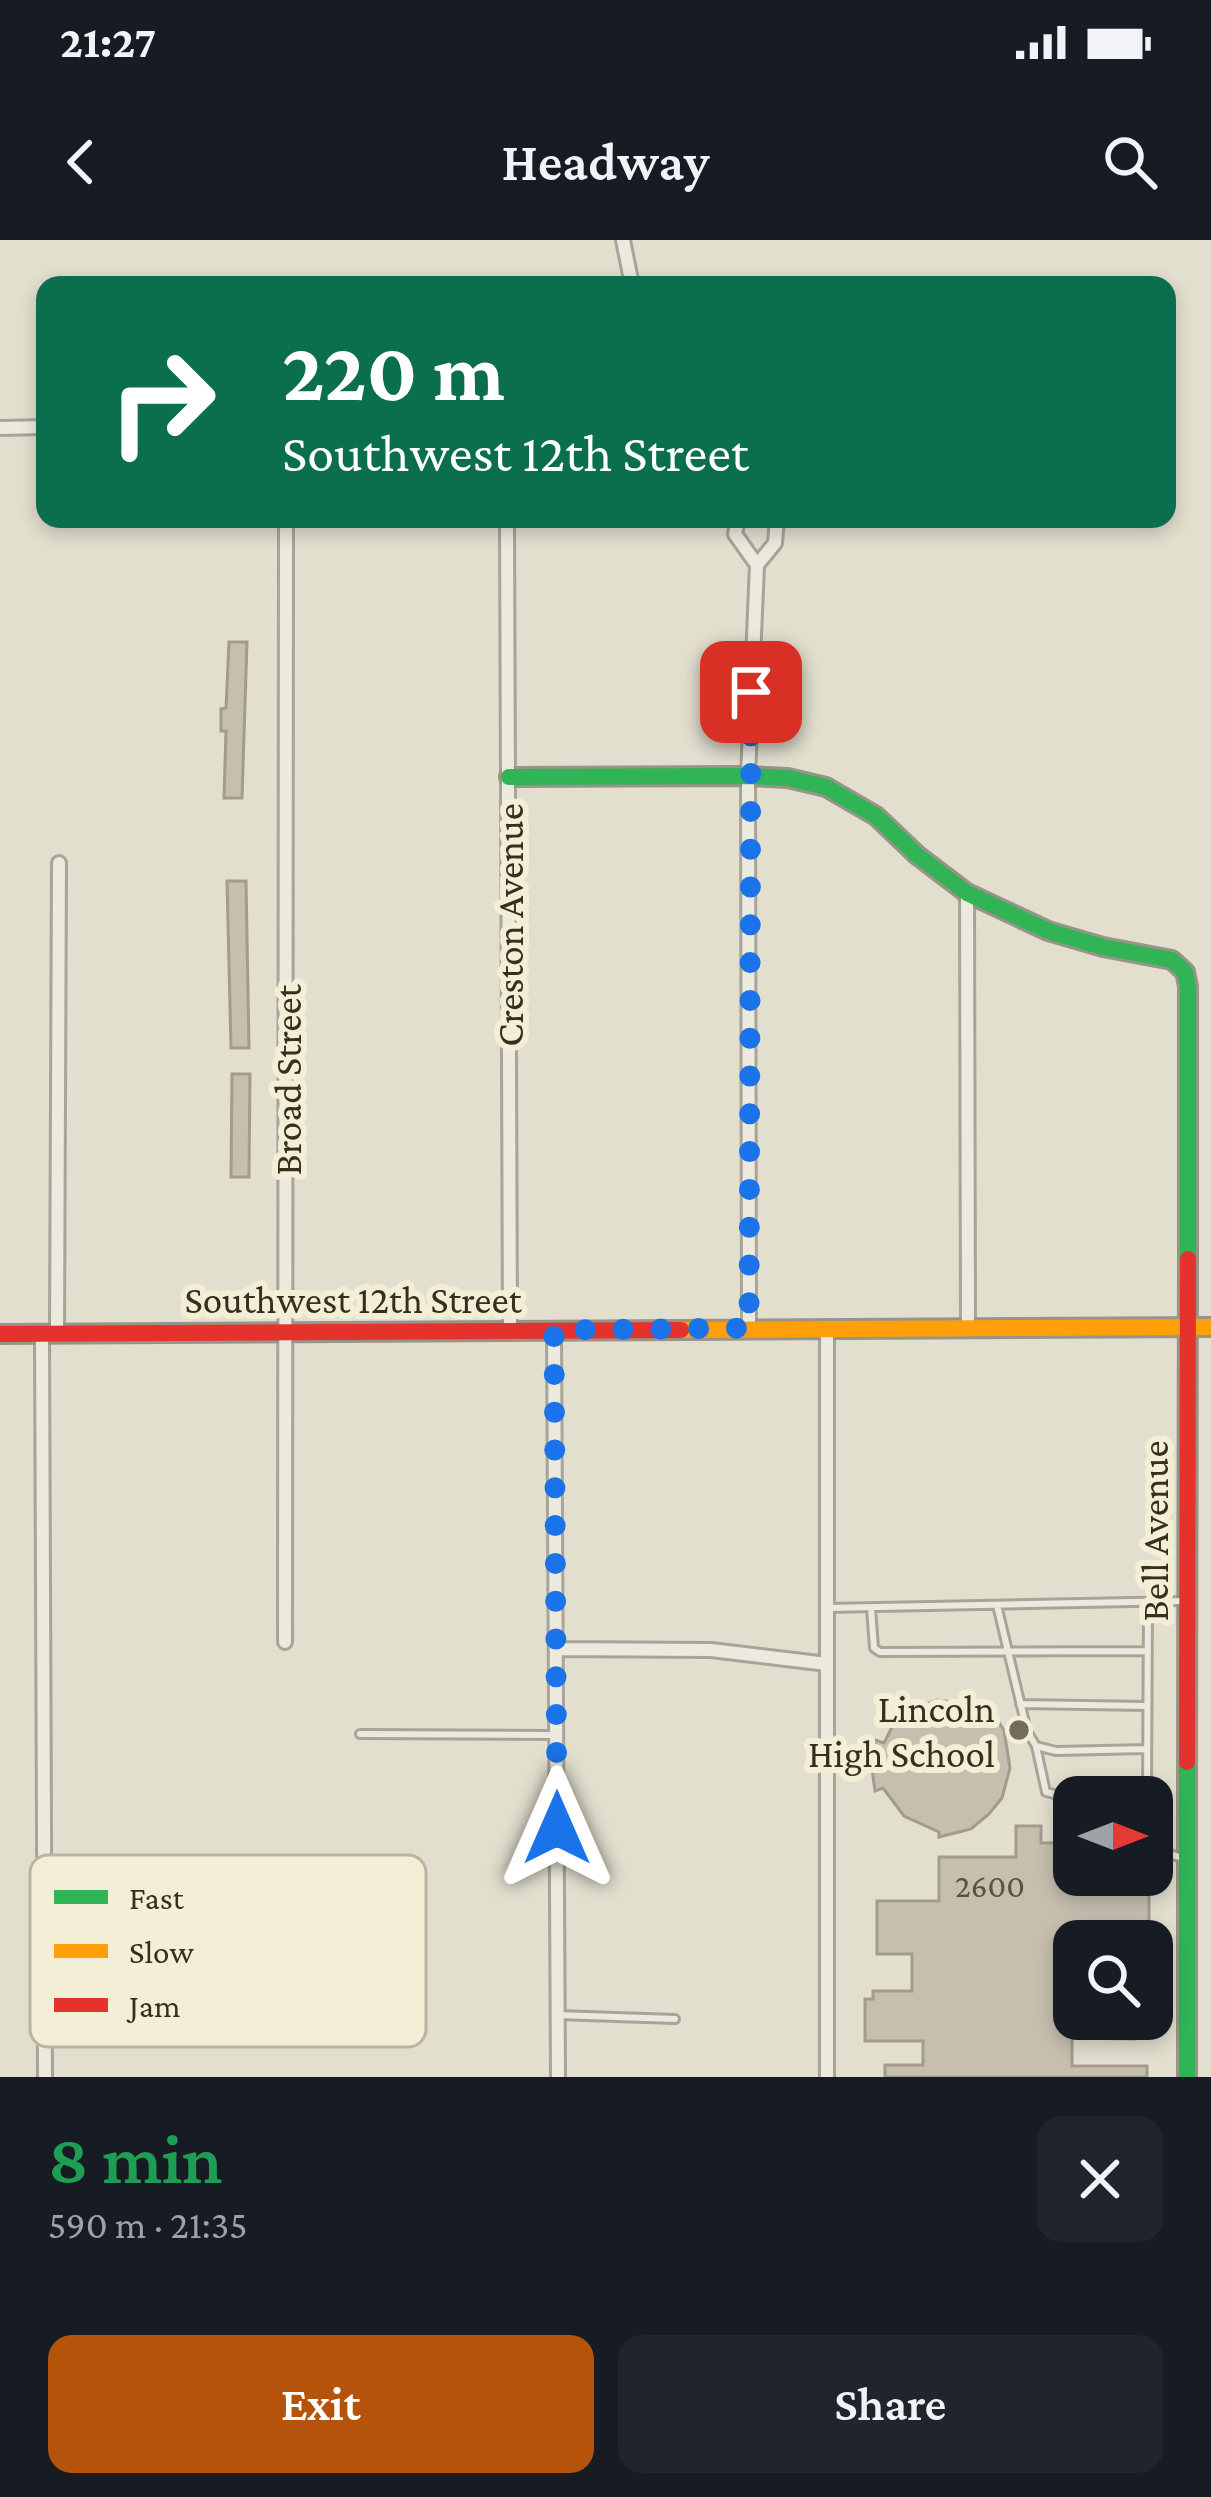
<!DOCTYPE html>
<meta charset="utf-8">
<style>
:root{--surface:#171b24;--page:#20242c;--text:#f1f3f6;--muted:#9ea1a6;--accent:#b45309}
body{margin:0;font-family:"Crimson Pro",serif;background:var(--page);color:var(--text);height:100vh;display:flex;flex-direction:column;font-size:45px;white-space:nowrap}
*{box-sizing:border-box;margin:0}
p{font-size:39px;color:var(--muted)}
.icon{flex:none;width:66px;height:66px;fill:none;stroke:currentColor;stroke-width:2;stroke-linecap:round;stroke-linejoin:round}
.map{position:relative;height:1837px;overflow:hidden}
.sheet{display:flex;flex-direction:column;background:var(--surface);flex:1}
.sheet>*{flex:none}
.guide{position:absolute;left:36px;top:36px;width:1140px;height:252px;border-radius:24px;box-shadow:0 6px 18px #0003;background:#0b6e4f;color:#fff;overflow:hidden}
.needle{width:78px;rotate:90deg}
.fabs{position:absolute;left:1053px;top:1536px;display:grid;gap:24px}
.fabs a{display:grid;place-items:center;width:120px;height:120px;border-radius:24px;background:var(--surface);box-shadow:0 6px 18px #0003;font-size:60px}
.pin{position:absolute;display:grid;place-items:center;width:102px;height:102px;color:#fff;margin:-51px;border-radius:24px;box-shadow:0 6px 18px #0006}
.me{position:absolute;width:132px;margin:-66px;rotate:0deg;stroke-linejoin:round;filter:drop-shadow(0 0 9px #0008)}
.turn{display:flex;align-items:center;gap:42px;height:252px;padding:0 48px;font-size:54px}
.turn .icon{width:156px;height:156px;stroke-width:2.5}
.turn b{display:block;font-size:84px;line-height:102px}
.round{display:grid;place-items:center;flex:none;width:126px;height:126px;border-radius:24px;background:var(--page)}
.overview{display:flex;align-items:center;justify-content:space-between;height:204px;padding:0 48px}
h1{font-size:72px;font-weight:600;line-height:90px;color:#1e9e55}
.cta{display:flex;gap:24px;margin-top:auto;padding:24px 48px}
.cta a{flex:1;height:138px;border-radius:24px;background:var(--accent);color:#fff;font-size:48px;font-weight:600;line-height:138px;text-align:center}
.cta a+a{background:var(--page);color:var(--text)}
.status{display:flex;justify-content:space-between;align-items:center;height:84px;padding:0 60px;background:var(--surface);direction:ltr}
.status svg{height:33px;fill:currentColor}
header{display:flex;justify-content:space-between;align-items:center;height:156px;padding:0 48px;background:var(--surface);font-size:54px;font-weight:600}
.map>svg:first-child{display:block}
</style>
<div class="status"><b>21:27</b><svg viewBox="0 0 49 12"><path d="M0 12V9h3v3zM5 12V6h3v6zM10 12V3h3v9zM15 12V0h3v12zM26 1h20v11H26zM47 4h2v5h-2z"/></svg></div>
<header><svg class="icon" aria-label="back" viewBox="0 0 24 24"><path d="M15 5l-7 7 7 7"/></svg>Headway<svg class="icon" aria-label="search" viewBox="0 0 24 24"><circle cx="10" cy="10" r="6"/><path d="M15 15l6 6"/></svg></header>
<div class="map">
<svg width="1211" height="1837" viewBox="0 0 1211 1837">
<rect width="100%" height="100%" fill="#e3dfcf"/>
<path fill="#c6bfb0" stroke="#a39b8e" stroke-width="3" d="M229,402H247L242,558H224L226,491H221V469L226,468Z
M227,641H246L249,808H231Z
M232,834H250L249,937H231Z
M937,1460L967,1464L997,1480L1004,1490L1010,1528L1002,1558L989,1574L971,1589L939,1597V1592L904,1576L883,1548L875,1551L871,1522L875,1500L884,1503L893,1485L908,1471Z
M1016,1586H1041V1603H1074V1635H1149V1690H1100L1097,1701H1074V1779H1135V1799L1072,1798V1826H1147V1837H885V1825H923V1801H865V1759H873V1751H912V1714H877V1661H939V1617H1016Z"/>
<g fill="none" stroke-linecap="round" stroke-linejoin="round">
<defs>
<path id="lane" d="M997,1365L1027,1491L1036,1506L1056,1511L1147,1509
M827,1368L1184,1361
M871,1368L874,1408L880,1412L1148,1411
M1020,1464L1147,1466
M360,1494L553,1495
M1036,1506L1046,1552L1074,1559
M1147,1557L1148,1362
M1152,1608L1182,1618
M558,1775L675,1779"/>
<path id="street" d="M623,0L632,45
M0,188L45,187
M507,279L510,1090
M738,279L735,294L757,325L775,303L777,279
M967,653L968,1086
M827,1087V1837
M749,1088L748,536L757,325
M554,1090L558,1837
M42,1094L45,1837
M57,1094L59,623
M285,1402L286,279
M556,1409L711,1410L827,1424"/>
<path id="fast" d="M509,537L748,536L788,538L826,547L876,576L917,615L967,653L1048,691L1103,707L1172,720L1185,732L1188,746V1019
M1187,1837V1522"/>
<path id="slow" d="M681,1090L1211,1087"/>
<path id="jam" d="M0,1094L681,1090
M1187,1522L1188,1019"/>
</defs>
<use href="#lane" stroke="#a8a498" stroke-width="12"/>
<use href="#street" stroke="#a8a498" stroke-width="18"/>
<use href="#fast" stroke="#989488" stroke-width="22"/>
<use href="#slow" stroke="#989488" stroke-width="22"/>
<use href="#jam" stroke="#989488" stroke-width="22"/>
<use href="#lane" stroke="#ece9df" stroke-width="6"/>
<use href="#street" stroke="#ece9df" stroke-width="12"/>
<use href="#fast" stroke="#30b455" stroke-width="16"/>
<use href="#slow" stroke="#ff9f0a" stroke-width="16"/>
<use href="#jam" stroke="#e5322d" stroke-width="16"/>
</g>
<g fill="none" stroke-linecap="round" stroke-linejoin="round">
<path stroke="#1a73e8" stroke-width="21" stroke-dasharray="0 37.8" d="M557,1588L554,1090L749,1088L751,452"/>
</g>
<circle fill="#736c5d" stroke="#f3eed6" stroke-width="4.5" cx="1019" cy="1490" r="12"/>
<g text-anchor="middle" dominant-baseline="central" stroke-width="12" stroke-linejoin="round" paint-order="stroke">
<g font-size="33" fill="#5b5244">
<text x="990" y="1645">2600</text>
</g>
<g font-size="39" fill="#372e20" stroke="#f3eed6">
<text transform="translate(509 685) rotate(-90)">Creston Avenue</text>
<text transform="translate(287 840) rotate(-90)">Broad Street</text>
<text x="353" y="1059">Southwest 12th Street</text>
<text transform="translate(1154 1291) rotate(-90)">Bell Avenue</text>
</g>
<g font-size="39" fill="#372e20" stroke="#f3eed6" text-anchor="end">
<text x="995" y="1468">Lincoln<tspan x="995" dy="45">High School</tspan></text>
</g>
</g>
<rect x="30" y="1615" width="396" height="192" rx="18" fill="#f3eed6" stroke="#bbb49f" stroke-width="3"/>
<rect x="54" y="1650" width="54" height="14" fill="#30b455"/>
<rect x="54" y="1704" width="54" height="14" fill="#ff9f0a"/>
<rect x="54" y="1758" width="54" height="14" fill="#e5322d"/>
<g font-size="33" fill="#372e20">
<text x="129" y="1669">Fast</text>
<text x="129" y="1723">Slow</text>
<text x="129" y="1777">Jam</text>
</g>
</svg>
<div class="fabs">
<a><svg class="needle" viewBox="-14 -14 28 28"><path d="M0-13l5 13h-10z" fill="#e53935"/><path d="M0 13l5-13h-10z" fill="#9ea1a6"/></svg></a>
<a><svg class="icon" aria-label="search" viewBox="0 0 24 24"><circle cx="10" cy="10" r="6"/><path d="M15 15l6 6"/></svg></a>
</div>
<div class="pin" style="left:751px;top:452px;background:#d93025"><svg class="icon" aria-label="arrive" viewBox="0 0 24 24"><path d="M6 21V4h12l-3 4 3 4H6"/></svg></div>
<svg class="me" style="left:557px;top:1588px" viewBox="-20 -20 40 40"><path d="M0-17L14 15 0 8-14 15z" fill="#1a73e8" stroke="#fff" stroke-width="4"/></svg>
<div class="guide">
<div class="turn"><svg class="icon" aria-label="right" viewBox="0 0 24 24"><path d="M7 20v-9h11M14 6l5 5-5 5"/></svg><div><b>220 m</b>Southwest 12th Street</div></div>
</div>
</div>
<section class="sheet">
<div class="overview"><div><h1>8 min</h1><p>590 m · 21:35</p></div><a class="round"><svg class="icon" aria-label="close" viewBox="0 0 24 24"><path d="M6 6l12 12M18 6L6 18"/></svg></a></div>
<div class="cta"><a>Exit</a><a>Share</a></div>
</section>
